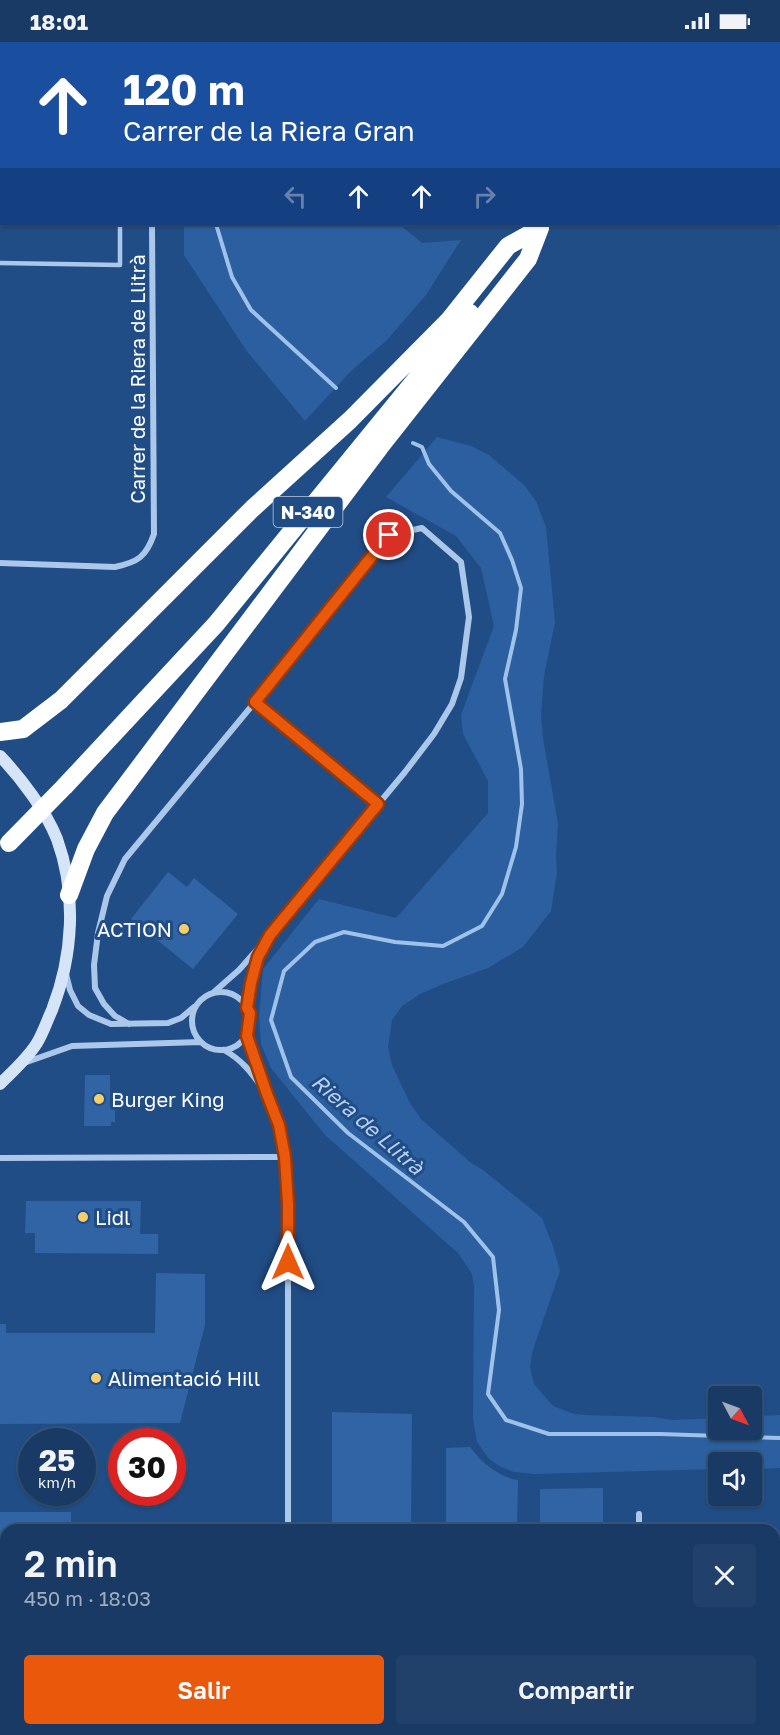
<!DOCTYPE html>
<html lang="es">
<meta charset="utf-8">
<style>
:root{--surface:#193a64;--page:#22416a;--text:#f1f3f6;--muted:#9fadbf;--line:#375478;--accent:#ea580c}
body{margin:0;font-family:"Golos Text",sans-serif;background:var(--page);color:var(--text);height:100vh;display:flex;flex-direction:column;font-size:22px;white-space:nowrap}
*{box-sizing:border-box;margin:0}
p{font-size:20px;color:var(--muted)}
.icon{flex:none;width:33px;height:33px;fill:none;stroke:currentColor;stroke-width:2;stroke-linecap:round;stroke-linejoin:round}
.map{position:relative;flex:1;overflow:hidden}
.sheet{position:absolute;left:0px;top:1482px;width:780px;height:212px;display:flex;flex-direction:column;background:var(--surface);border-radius:18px 18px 0 0;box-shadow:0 2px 4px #0004,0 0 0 2px var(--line)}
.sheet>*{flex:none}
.hud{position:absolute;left:0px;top:0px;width:780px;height:183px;box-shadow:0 2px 4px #0004,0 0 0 2px var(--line);background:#1a4fa0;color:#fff;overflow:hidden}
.needle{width:39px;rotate:131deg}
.buttons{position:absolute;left:708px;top:1344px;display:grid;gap:12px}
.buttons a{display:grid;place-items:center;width:54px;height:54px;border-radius:6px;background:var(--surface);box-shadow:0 2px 4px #0004,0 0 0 2px var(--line);font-size:30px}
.speed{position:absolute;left:18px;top:1386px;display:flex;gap:12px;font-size:30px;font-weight:700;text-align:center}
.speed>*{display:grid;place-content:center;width:78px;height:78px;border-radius:50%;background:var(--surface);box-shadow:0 2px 4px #0004,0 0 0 2px var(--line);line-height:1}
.speed small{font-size:15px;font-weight:400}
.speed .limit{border:9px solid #d22;background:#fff;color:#111}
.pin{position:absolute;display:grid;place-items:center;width:51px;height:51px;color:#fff;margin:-26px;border:3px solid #fff;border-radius:50%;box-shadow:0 2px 6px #0007}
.me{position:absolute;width:66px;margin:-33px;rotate:0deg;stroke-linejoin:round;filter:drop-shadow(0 0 4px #0008)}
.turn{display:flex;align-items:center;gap:21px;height:126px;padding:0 24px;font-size:27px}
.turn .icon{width:78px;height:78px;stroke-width:2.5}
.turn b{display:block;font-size:42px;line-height:51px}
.lanes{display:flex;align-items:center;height:57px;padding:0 24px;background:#0003;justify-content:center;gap:30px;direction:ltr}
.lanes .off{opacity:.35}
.round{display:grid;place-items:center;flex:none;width:63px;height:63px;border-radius:6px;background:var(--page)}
.summary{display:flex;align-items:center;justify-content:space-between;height:102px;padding:0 24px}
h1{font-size:36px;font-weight:600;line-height:45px}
.action{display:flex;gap:12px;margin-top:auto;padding:12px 24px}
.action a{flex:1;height:69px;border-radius:6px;background:var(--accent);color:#fff;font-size:24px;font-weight:600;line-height:69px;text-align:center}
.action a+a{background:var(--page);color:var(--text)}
.status{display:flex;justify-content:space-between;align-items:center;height:42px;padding:0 30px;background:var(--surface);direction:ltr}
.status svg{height:16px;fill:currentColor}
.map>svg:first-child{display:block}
</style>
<div class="status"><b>18:01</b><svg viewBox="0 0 49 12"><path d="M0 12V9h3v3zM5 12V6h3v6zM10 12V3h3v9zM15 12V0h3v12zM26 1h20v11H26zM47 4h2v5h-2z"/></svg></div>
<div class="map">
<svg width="780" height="1693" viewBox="0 0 780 1693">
<rect width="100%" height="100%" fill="#214d86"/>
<path fill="#2b5f9f" d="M181,0H379L378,2H181Z
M184,182H399L422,201L461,198L426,253L387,298L350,330L305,379L246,308L184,213Z
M437,395L471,404L489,413L497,420L524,443L536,459L546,485L555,580L544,634L541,673L543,696L558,782L556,814L557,831L551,869L523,905L488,926L443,942L420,952L402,964L392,978L388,1005L392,1023L410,1061L421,1077L470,1120L483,1128L542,1176L553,1204L560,1229L532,1311L530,1325L532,1334L534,1342L553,1364L574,1372L585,1373L653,1375L673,1378L718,1376V1388H752V1374L780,1373V1426L752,1427V1420H718V1427L534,1432L514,1430L501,1425L489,1417L477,1400L473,1377L474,1245L472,1232L459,1212L325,1093L271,1026L261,1002L259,974L263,927L319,857L396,876L488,771V739L463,692L461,673L494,584L481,526L456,494L386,455Z"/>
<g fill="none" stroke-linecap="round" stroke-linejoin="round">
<path stroke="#9fc2eb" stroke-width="4" d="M296,2L299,0
M216,182L232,235L251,268L336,346
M413,401L422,405L429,422L451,449L500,491L512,518L521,546L516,588L505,637L521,727L522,762L516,805L502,852L482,884L443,904L395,900L344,890L315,900L284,929L271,978L291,1035L348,1091L464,1180L493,1215L499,1268L488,1352L506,1378L549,1392H660L780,1396"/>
</g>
<path fill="#3164a4" d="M168,830L187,845L194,836L238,872L193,927L131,877Z
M85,1033H110V1053H113V1060H115V1080H111V1084H84Z
M26,1159H141L140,1192H158V1212L35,1211V1191H25Z
M156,1231L205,1232V1283L180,1381L0,1382V1282H6V1291H155Z
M332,1370L412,1372L411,1488H332Z
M470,1405L479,1416L489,1425L502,1433L512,1437L518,1438L517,1488H446V1406Z
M603,1446V1484L540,1483V1447Z
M0,1470H71V1488H6V1549H0Z
M0,1612H6V1688H65V1693H0Z
M87,1688H160V1693H87Z
M334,1688H402V1693H334Z
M421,1688H490L489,1693H421Z
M519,1688H599V1693H519Z"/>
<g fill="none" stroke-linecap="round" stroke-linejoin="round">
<path stroke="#abc7ea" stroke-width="4.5" d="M0,176H2
M0,221L120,223V182
M412,1688V1693"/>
<path stroke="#abc7ea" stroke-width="6" d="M151,0V2
M392,2L393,0
M407,2V0
M602,2L603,0
M0,119H2
M0,521L115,525C138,520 146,515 154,492L152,182
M255,660L378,762
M66,932L70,948L78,964L89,973L111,982L168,981L181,976L194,965
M192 979a29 29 0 1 1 58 0a29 29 0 1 1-58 0Z
M247,966C250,944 254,923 264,904
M129,982L115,974L104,962L95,946L94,923L98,891L107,854L125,817L255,660L389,493L422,486L461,520L469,575L461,636L452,662L434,692L405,730L270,893L239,928L214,950
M247,994L267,1052L279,1083L285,1115L288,1163V1488
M224,1008C242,1018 251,1030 263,1047
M24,1021L72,1004L201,1000
M0,1116L285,1115
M639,1488V1472
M0,1583L6,1584
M640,1688V1693
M286,1693V1688"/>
<path stroke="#d6e4f8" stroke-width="12" d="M0,714C21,736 46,769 57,797C77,852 73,914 52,968C47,979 43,991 37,1001C27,1017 13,1029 0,1042
M772,1693L780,1684"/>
<path stroke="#fff" stroke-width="18" d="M678,2L680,0
M0,690L23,687L61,658L252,467L350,378L449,278L508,204L540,186
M65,744L216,582L470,271
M69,853L86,807L105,771L380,405L528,217L540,186"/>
<path stroke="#fff" stroke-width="18" d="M9,801L65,744"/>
</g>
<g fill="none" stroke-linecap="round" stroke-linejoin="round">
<defs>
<path id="route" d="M288,1220V1162L285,1115L279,1083L267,1052L247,994L250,971L247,966L251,941L258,915L270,893L378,762L255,660L389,493"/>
</defs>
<use href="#route" stroke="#983908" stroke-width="15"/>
<use href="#route" stroke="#ea580c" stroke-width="10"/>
</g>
<g fill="#f6cf6c" stroke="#214d86" stroke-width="2">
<circle cx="184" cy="887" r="6"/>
<circle cx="99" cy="1057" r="6"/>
<circle cx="83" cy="1175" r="6"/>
<circle cx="96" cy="1336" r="6"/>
</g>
<g text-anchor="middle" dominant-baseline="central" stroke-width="6" stroke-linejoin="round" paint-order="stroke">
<rect fill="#214d86" stroke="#bccadb" stroke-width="1.5" x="273.5" y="455" width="69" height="30" rx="4.5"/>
<g font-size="18" font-weight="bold" fill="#fff">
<text x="308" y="470">N-340</text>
</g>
<g font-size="20" fill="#fff" stroke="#214d86">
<text transform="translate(137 337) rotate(-90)">Carrer de la Riera de Llitrà</text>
</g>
<g font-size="20" fill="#fff" stroke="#214d86" text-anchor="start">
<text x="172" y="887" text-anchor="end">ACTION</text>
<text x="111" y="1057">Burger King</text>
<text x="95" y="1175">Lidl</text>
<text x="108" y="1336">Alimentació Hill</text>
</g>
<g font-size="21" font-style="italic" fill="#b7d1f1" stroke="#214d86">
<text transform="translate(368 1082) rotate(41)">Riera de Llitrà</text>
</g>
</g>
</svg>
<div class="buttons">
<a><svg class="needle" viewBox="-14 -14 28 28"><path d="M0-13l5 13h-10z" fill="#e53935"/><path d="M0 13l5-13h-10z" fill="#9fadbf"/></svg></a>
<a><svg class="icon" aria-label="sound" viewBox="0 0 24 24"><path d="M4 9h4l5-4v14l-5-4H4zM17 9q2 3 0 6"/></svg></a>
</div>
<div class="speed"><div>25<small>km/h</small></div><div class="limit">30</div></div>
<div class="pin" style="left:389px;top:493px;background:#d93025"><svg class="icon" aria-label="arrive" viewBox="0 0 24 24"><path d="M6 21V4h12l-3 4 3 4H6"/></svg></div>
<svg class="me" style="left:288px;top:1220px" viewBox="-20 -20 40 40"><path d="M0-17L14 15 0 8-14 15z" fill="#ea580c" stroke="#fff" stroke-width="4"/></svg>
<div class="hud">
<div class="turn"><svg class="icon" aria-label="ahead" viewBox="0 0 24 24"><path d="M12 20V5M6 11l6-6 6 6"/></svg><div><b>120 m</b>Carrer de la Riera Gran</div></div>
<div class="lanes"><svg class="icon off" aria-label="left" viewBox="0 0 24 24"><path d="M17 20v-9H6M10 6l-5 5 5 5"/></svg><svg class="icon" aria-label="ahead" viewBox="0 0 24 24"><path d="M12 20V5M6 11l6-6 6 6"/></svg><svg class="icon" aria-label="ahead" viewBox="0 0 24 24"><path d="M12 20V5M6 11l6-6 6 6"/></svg><svg class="icon off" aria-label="right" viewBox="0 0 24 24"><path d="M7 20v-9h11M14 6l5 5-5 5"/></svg></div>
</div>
<section class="sheet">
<div class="summary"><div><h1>2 min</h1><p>450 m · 18:03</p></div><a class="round"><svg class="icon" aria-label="close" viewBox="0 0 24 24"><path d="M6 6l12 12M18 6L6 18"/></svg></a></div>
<div class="action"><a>Salir</a><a>Compartir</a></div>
</section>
</div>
